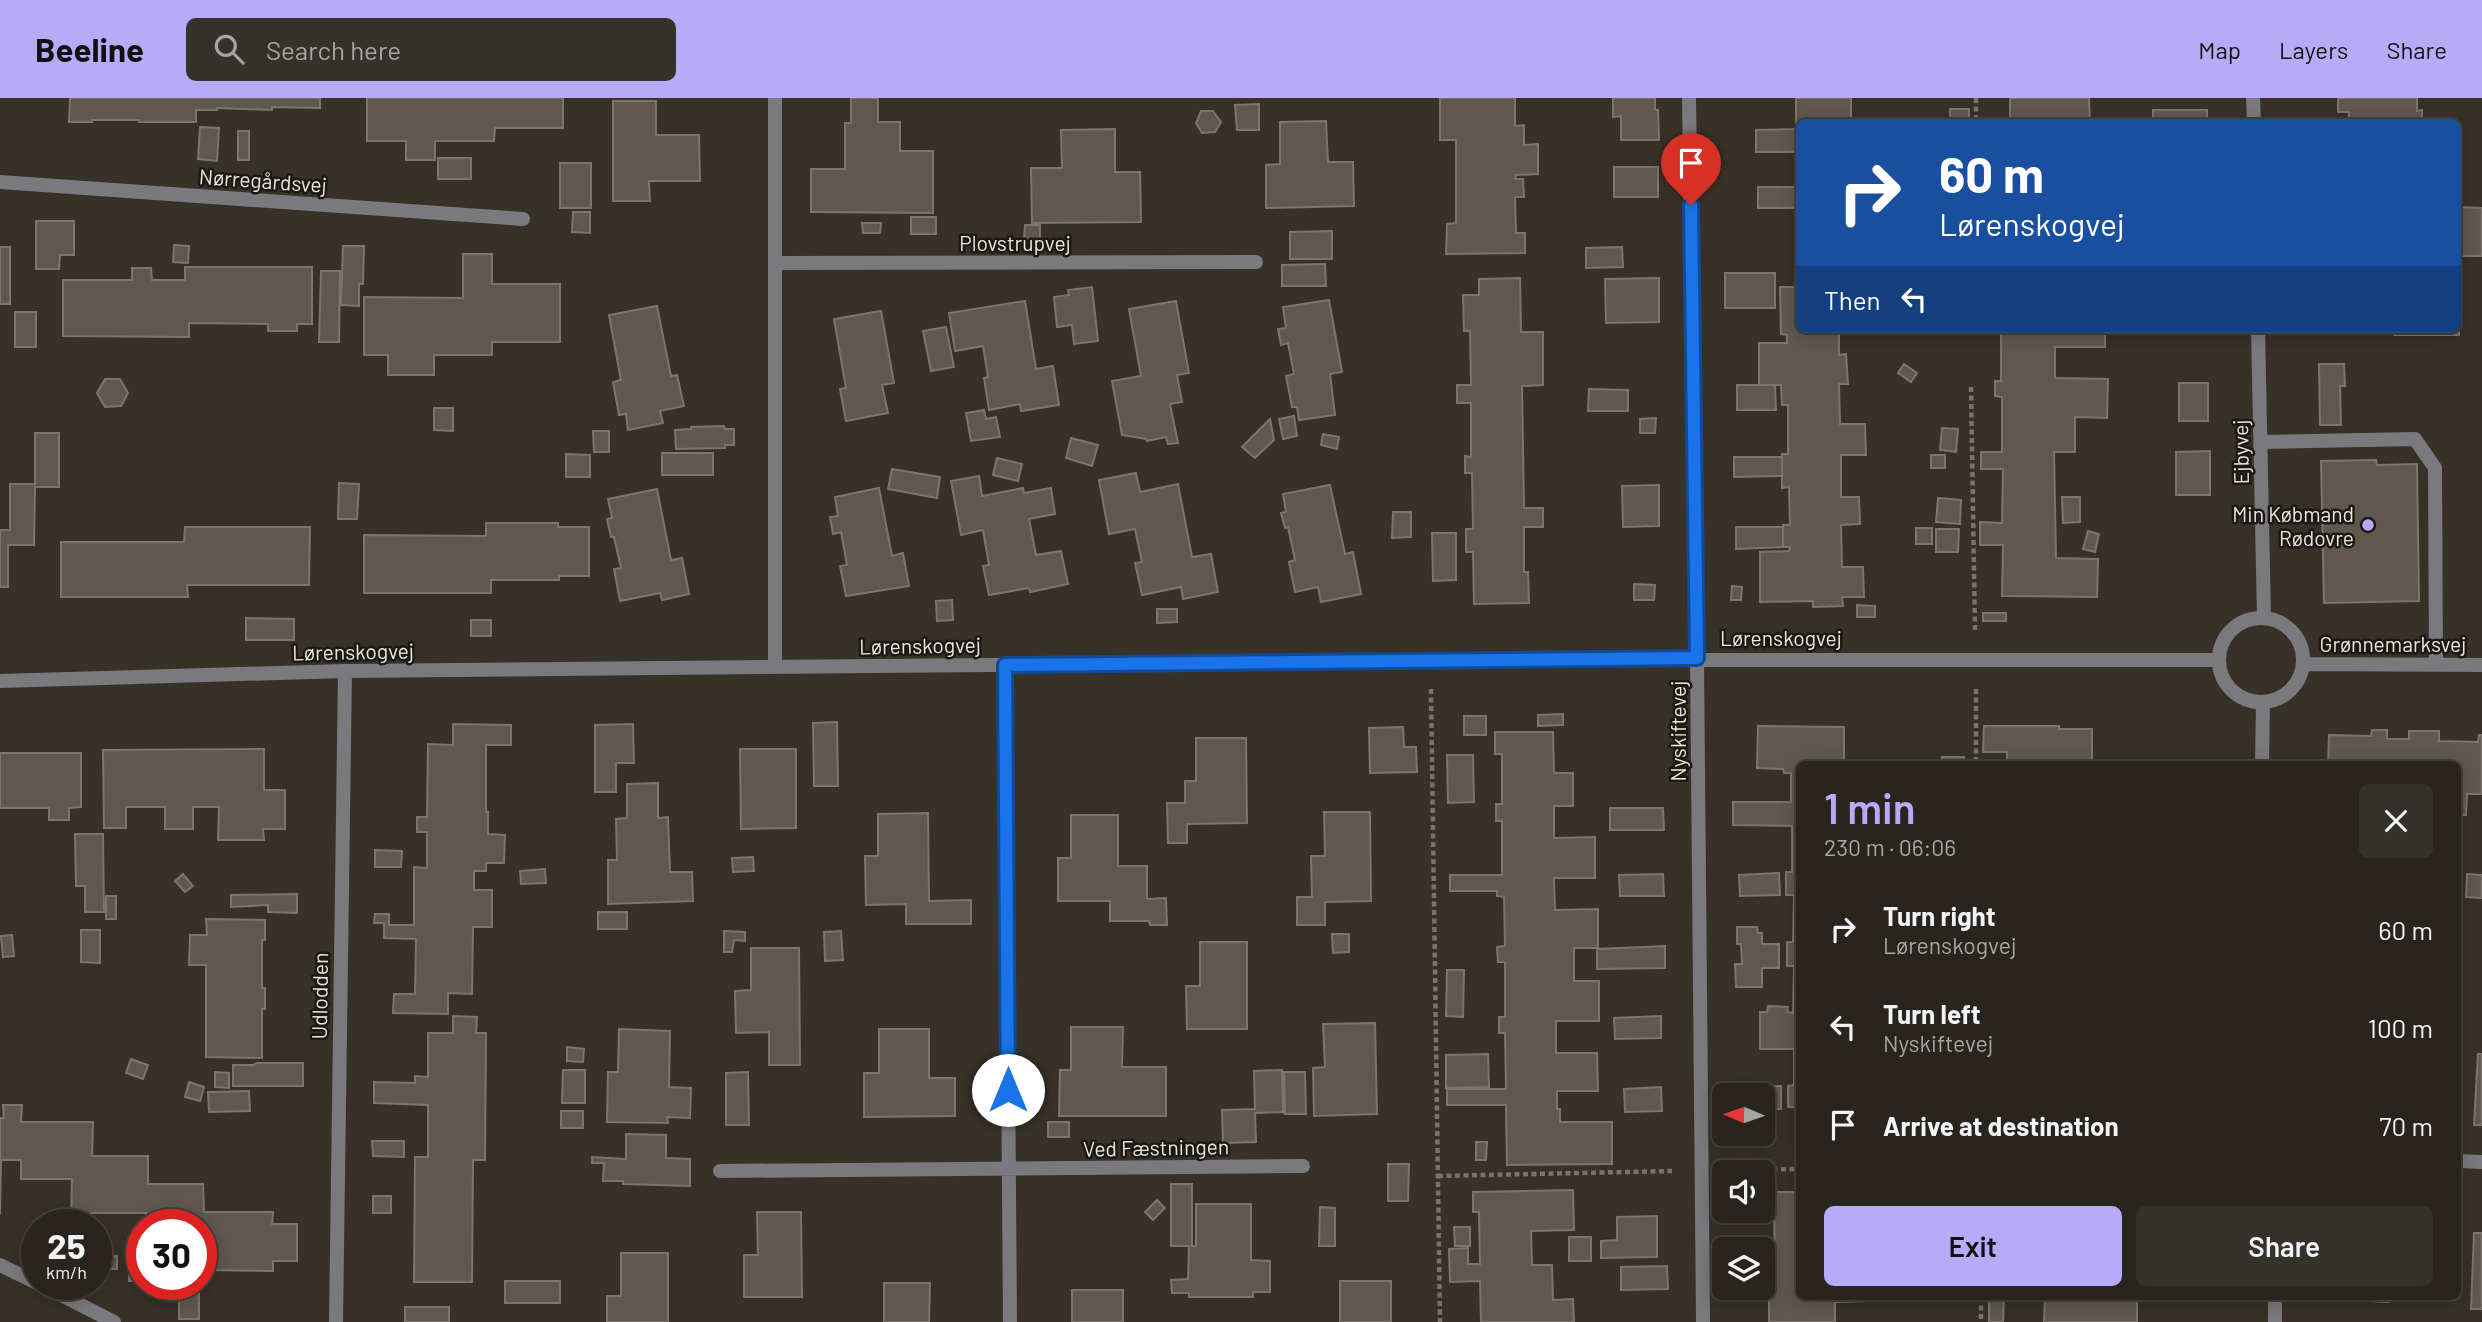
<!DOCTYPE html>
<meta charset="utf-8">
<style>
:root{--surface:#29251e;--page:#35312b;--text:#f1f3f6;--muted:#a5a5a4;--line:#45423c;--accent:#b7abf8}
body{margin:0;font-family:Barlow,sans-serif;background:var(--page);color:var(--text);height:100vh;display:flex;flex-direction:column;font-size:26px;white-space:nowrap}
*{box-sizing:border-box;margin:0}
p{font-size:23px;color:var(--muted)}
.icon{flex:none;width:38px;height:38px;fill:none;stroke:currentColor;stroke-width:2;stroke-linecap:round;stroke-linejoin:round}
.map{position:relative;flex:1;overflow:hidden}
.sheet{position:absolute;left:1796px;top:663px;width:665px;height:539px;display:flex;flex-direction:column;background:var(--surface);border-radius:10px;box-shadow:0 4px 18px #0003,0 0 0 2px var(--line)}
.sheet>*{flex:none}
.banner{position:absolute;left:1796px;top:21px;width:665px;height:214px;border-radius:10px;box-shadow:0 4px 18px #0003,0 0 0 2px var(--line);background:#1a4fa0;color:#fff;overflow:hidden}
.needle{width:46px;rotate:272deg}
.buttons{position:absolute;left:1712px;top:985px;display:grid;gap:14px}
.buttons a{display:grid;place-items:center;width:63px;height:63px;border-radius:10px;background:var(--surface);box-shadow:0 4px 18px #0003,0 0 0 2px var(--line);font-size:35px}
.speed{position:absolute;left:21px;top:1111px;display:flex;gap:14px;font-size:35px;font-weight:700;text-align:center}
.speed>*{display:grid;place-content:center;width:91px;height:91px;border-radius:50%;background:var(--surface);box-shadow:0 4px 18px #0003,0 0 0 2px var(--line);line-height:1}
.speed small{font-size:18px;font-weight:400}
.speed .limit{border:10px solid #d22;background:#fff;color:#111}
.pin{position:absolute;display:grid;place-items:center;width:60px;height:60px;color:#fff;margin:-72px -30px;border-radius:50% 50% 50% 0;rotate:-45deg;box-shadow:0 0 7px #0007}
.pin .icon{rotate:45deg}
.me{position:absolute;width:77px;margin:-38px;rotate:0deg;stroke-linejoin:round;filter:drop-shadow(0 0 5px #0008)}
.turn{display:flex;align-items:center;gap:24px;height:147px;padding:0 28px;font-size:32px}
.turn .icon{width:91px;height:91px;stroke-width:2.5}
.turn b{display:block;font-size:49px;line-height:60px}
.then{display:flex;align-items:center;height:66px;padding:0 28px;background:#0003;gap:14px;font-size:26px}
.round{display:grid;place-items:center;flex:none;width:74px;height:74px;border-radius:10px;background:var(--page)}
.summary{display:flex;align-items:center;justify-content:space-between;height:119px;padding:0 28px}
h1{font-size:42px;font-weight:600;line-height:52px;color:var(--accent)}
.button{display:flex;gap:14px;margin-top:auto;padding:14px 28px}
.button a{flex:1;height:80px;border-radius:10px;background:var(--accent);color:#111;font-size:28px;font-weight:600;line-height:80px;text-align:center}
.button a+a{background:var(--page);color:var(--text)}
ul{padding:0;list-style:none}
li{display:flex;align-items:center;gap:21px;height:98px;padding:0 28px}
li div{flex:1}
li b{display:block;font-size:26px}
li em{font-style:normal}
header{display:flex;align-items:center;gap:42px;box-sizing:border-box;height:98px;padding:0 35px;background:var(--accent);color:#111}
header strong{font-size:33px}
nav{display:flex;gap:38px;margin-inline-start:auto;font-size:24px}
.search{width:490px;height:63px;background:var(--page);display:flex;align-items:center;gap:18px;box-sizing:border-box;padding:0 24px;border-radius:10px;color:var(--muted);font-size:26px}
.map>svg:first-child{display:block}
</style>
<header>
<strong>Beeline</strong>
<div class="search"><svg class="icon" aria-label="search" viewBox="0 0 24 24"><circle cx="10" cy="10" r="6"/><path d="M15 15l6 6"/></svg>Search here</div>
<nav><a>Map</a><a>Layers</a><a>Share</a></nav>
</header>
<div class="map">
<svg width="2482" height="1224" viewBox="0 0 2482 1224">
<rect width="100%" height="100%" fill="#373128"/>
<path fill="#60584f" stroke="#7c756b" stroke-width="2" d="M70,0H320V10L272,9V12L217,10V12H196V24H139V22H92V24H69Z
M367,0H563V30H495L494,43H435V62H406V43H367Z
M851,0H878V24H900V53H933V115L811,114V71H845V25H851Z
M1440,0H1515V28L1524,27V47L1538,46V76L1516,77L1515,81H1523L1524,99H1515L1516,135H1525V155L1446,156L1447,126L1456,125V42H1440Z
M1613,0H1655V12H1658L1659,42H1621V18L1613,19Z
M1796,0H1851V24H1799L1798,151L1797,110H1758V89H1797V54H1756V32L1796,31Z
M2010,0H2089L2090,24H2010Z
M2338,0H2417V13L2422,12V24H2349V14H2338Z
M613,3H656V37H699L700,83H649L650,103H613Z
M1259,6V32H1237L1235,7Z
M1950,11H1969V24H1950Z
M2153,12H2207V24H2153Z
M1201,13H1213L1221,24L1215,34L1202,35L1196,25Z
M1326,23L1328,64H1353L1354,108L1266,110V67L1280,66V24Z
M200,29L219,30L217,63L198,61Z
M1115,31V74H1140L1141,124L1032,125L1031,70H1062L1061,32Z
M238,33H249V62H238Z
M438,60H471V81H438Z
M560,65H591V110H560Z
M1614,69H1658V99H1614Z
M2457,109L2482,110V158H2460L2459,237H2394V231H2457Z
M573,114H590V135L572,134Z
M911,119H936V136H911Z
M36,123H74V157H60L59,171H36Z
M862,125H881L880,135H863Z
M1025,127H1040V142L1024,141Z
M1332,133V161H1290V134Z
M174,147L189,148L188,165L173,164Z
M343,148H364L363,186H359V208L341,207Z
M0,149H10V206H0Z
M1622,149L1623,169L1586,170V150Z
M463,156H492V186H560V244H492V257H434V277H388V257H364V199L463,200Z
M1325,166L1326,188H1282V167Z
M185,169H312V226H297V233H268V226L189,225V239L63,238V182H132V170H151L152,182H185Z
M321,173H340L339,244H319Z
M1725,175H1775V210H1725Z
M1520,180L1521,234H1543V287L1522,288L1524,410H1543V429H1524V474H1528L1529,505L1474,506L1473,454H1466V431H1473L1472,375H1465V358L1471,359V305H1457V287H1471L1470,233H1464L1463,197H1479V181Z
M1659,180V224L1606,225L1605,181Z
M1092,189L1098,243L1074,246L1072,227L1057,229L1054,199L1069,197L1068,192Z
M1780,189H1799V231H1839V257L1846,256L1848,286H1839L1840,326H1865L1866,357H1841V399H1859L1860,426L1841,427L1842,469H1863L1864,499H1842L1843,508L1813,509V503L1760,504V454L1789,453L1790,449H1783V427H1790L1789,389L1782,390V356H1788V307H1782L1781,287H1759V245H1787V237L1781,236Z
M1329,202L1342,274L1330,276L1335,317L1299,322L1297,309H1292L1286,278L1294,276L1288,245L1281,247L1278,231L1286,230L1283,209Z
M1025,203L1036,271L1053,268L1059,307L1021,313L1020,306L989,312L984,280L988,279L983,248L955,253L949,215Z
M1176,203L1189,275L1177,277L1182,304L1170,306L1178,345L1168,346L1166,339L1147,343L1146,341L1122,337L1112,283L1141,278L1129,211Z
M657,208L671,278L677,277L684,308L660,313L663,325L628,332L626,316L619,317L613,284L621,282L609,217Z
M881,213L894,285L882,287L888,315L846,323L840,291L846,290L834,221Z
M15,214H36V249H15Z
M946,229L954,269L931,273L923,233Z
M2001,231H2105V249H2055V280L2108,281L2107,320L2075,319V354H2054L2056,460L2098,461L2097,499L2002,498L2003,447H1980V424L2002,425L2003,371H1981V354H2002V299L1995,298V283H2001Z
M1904,266L1917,275L1911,284L1898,275Z
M2319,266H2344L2345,288H2340L2341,327H2320Z
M105,281H120L128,295L121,308L105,309L97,295Z
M2179,285H2208V323H2179Z
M1737,287H1775L1776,312H1737Z
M1589,291L1628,292V313H1588Z
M434,310H453V333L434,332Z
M984,312L986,321L996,319L1000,339L971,343L966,315Z
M1294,318L1297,338L1283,341L1279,321Z
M1656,320L1655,335H1640V321Z
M1270,321L1274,342L1255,360L1242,349Z
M724,328L725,331H734V347H725V350L676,351L675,332L691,331V329Z
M1942,330L1958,331L1956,354L1940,352Z
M593,333H609V354H594Z
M35,335H59V389H35L34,447H8V489H0V432H10V386H35Z
M1323,336L1339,339L1337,351L1321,347Z
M1071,340L1098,347L1092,368L1066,360Z
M2210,353V397H2176V354Z
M662,355H713V377H662Z
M566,356L590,357V379H566Z
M1931,357H1945V370H1931Z
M1734,359H1782V378L1734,379Z
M997,360L1022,366L1018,383L993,377Z
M2376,362L2377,367L2417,366L2419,503L2324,505L2321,363Z
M892,371L940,379L937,400L888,391Z
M1136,375L1140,394L1178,386L1192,459L1211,456L1218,494L1183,501L1181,489L1142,497L1135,465L1142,464L1135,431L1109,436L1099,382Z
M979,378L982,398L1023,390L1024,395L1051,390L1055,416L1029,421L1036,457L1061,453L1068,486L1030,494L1029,490L989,497L983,468L989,467L983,432L961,437L951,383Z
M339,385L359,386L357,421H338Z
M1330,387L1345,456L1353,454L1361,496L1321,504L1318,489L1295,494L1289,464L1295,462L1288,429L1285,430L1281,415L1286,414L1283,396Z
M1659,387V428L1623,429L1622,388Z
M879,390L892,458L903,455L909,488L846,498L840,468L847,467L841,434L833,436L830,419L838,418L835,399Z
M657,391L671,462L682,460L689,496L662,502L660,495L620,503L614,471L621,470L614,439H611L607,421L612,420L608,401Z
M2062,399H2080V424L2063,425Z
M1938,400L1961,402L1960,426L1936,424Z
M1393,414H1411V439L1392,440Z
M486,425H558V429H589V478H559V482H491V495H364V437L486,438Z
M185,429H310L309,487H187L188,499H61V444H184Z
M1736,429H1783V449L1736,451Z
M1916,430H1932V446H1916Z
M1936,431H1959L1958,454H1936Z
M2088,433L2099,436L2095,454L2083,451Z
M1432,435H1456V482L1433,483Z
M1634,486L1655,487L1654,502H1634Z
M1732,488L1742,489L1741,502H1731Z
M952,502L953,522L937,523L936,503Z
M1857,507L1875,508V519H1857Z
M1157,511H1177V524L1157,525Z
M1983,515H2006V523H1983Z
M246,520L294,521V542H246Z
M471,522H491V538H471Z
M1563,616V627L1538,628V617Z
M1464,618H1486V637H1464Z
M837,624L838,688H814L813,625Z
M453,626L511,627V647H486V714H488V736L505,737L504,765H486V773H474V792H492V829H473L472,896L448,895V916L393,915L394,896H415L416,841L384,840V825H374L375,816H389V827H414V769L427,770V734H417V719H427L428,646L453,647Z
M633,626L634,665H616V694H595V627Z
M1758,628L1844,629V667H1799V1062H1795L1796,1009H1788V988L1794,987V951H1760V914H1767L1768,908L1788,909L1787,914L1793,915L1794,868H1787V844H1793L1794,797H1786V774H1792V728L1733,727V704H1791V675H1784L1783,671L1757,670Z
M1984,628H2059V631H2092V667H2007V654H1983Z
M1403,629L1404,649H1416L1417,674L1370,675L1369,630Z
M2372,632H2387V641H2409V633H2439V643L2478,644L2479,637H2482V696H2467L2466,717H2457V667H2328L2329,637L2371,638Z
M1495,634H1553L1554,675H1573V708H1554V740L1595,739V780H1554L1555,812L1598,811V850H1574V883H1599V923H1556V955H1597L1598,993H1557V1011H1560V1024H1612V1066L1507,1067L1506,1007H1447V991H1506L1505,935H1499V919H1505V864H1498L1497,849L1505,848L1504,799L1497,798V793H1450V777H1502V723H1496V706H1502V656H1495Z
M1196,640H1246L1247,725L1187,726V745H1168L1167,705H1185V683H1196Z
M264,651V692H285V731H263L264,742H218L219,709H193V731H165V709H126V730H104L103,652Z
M740,651H796V730L741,731Z
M0,655H81V709L69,710V722H49V710H0Z
M1447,657H1473L1474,704L1448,705Z
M1942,659H1964V667H1942Z
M658,685V720L668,719L670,774H692L693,803L608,806V762H617L616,721L627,720V686Z
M1610,710H1663L1664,732H1610Z
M1324,714H1370L1371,803L1325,804V827H1297V799H1312L1311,758H1325Z
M928,715L929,803L971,802V826H906V806L866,807L865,758H878V716Z
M1071,717H1118V768H1147V801L1166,800L1167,827H1150L1149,823H1110V803H1058V760H1071Z
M75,736H103L104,814H85V788H76Z
M375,752L402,753L401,769H375Z
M753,759L754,773L733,774L732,760Z
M545,771L546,785L521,786L520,773Z
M1779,775L1780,797L1740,798L1739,777Z
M183,776L193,788L185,794L175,783Z
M1663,776L1664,798H1620L1619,777Z
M2467,776L2482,777V800L2466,799Z
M297,796V815L268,814V807L231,809V797Z
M106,798H116V821H106Z
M598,814H627V831H598Z
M206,821L265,822V842H262V890H265V911H262V960L206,959V867H189L190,837H207Z
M1737,829H1757L1758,835H1762V846H1779V870H1762V889H1736L1735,866H1742L1741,846H1737Z
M81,832H100V865L81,864Z
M724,833L745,834V843L734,842L732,854H724Z
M841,833L843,862L825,863L824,834Z
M1332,836H1349V854L1333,855Z
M12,837L14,858L3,859L1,838Z
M1200,844H1247V931H1187L1186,888H1200Z
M1665,848V870L1597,871V851Z
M751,850H799L800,967H769V934L736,935L735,893L751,892Z
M1447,872H1464L1463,919L1446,918Z
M453,918L477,919L476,935H486L485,1062H473L472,1184H414L415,1059H428V1007L374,1005V984L415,985V978L428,979V935H453Z
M1661,918V940L1615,941L1614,920Z
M1375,925L1377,1016L1314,1018L1313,970L1325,969L1323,926Z
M1071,929H1123L1122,969H1166V1018H1059L1060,972H1071Z
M619,931L670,933L669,989L691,990L690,1020L667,1019L668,1025L607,1024L608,974H618Z
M879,931H929V980H955V1018L864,1019V975H879Z
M567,949L584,951L583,964L567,963Z
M1488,956L1489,989L1446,990V957Z
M2478,956H2482V1027H2474Z
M131,961L148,967L143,981L126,975Z
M257,965H303V988H233V967H253Z
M563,972H585V1005H562Z
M1282,972L1283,1014L1255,1015L1256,1044L1223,1045L1222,1012L1255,1011L1254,973Z
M215,974L229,975V990L215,989Z
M748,974L749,1027H726V975Z
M1284,974H1305L1306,1016H1285Z
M189,984L204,989L200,1003L185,999Z
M1781,988V1011H1762V998H1738V989Z
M1661,989L1662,1013L1625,1014L1624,991Z
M249,993L250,1013L209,1014L208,994Z
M3,1007H22L21,1024H93L92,1058H148V1086H203L204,1114H273L272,1126H297V1163H273V1173L203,1172L201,1127H146V1115H91V1124H71L72,1081H21V1062H1L0,1116V1020H4Z
M561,1013H583V1030H561Z
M1048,1024H1069V1039H1048Z
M626,1036L666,1037V1060L690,1061V1088L623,1086V1083H603L604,1065H592V1059L626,1061Z
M372,1043H404V1059L373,1058Z
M1476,1044H1487L1486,1062H1476Z
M1388,1066H1409L1408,1103H1388Z
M1171,1086H1192V1148H1196V1106H1251V1162L1270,1163V1194H1253V1199H1189V1195H1172L1171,1182L1188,1181L1189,1148H1171Z
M1573,1092L1574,1132L1531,1133L1532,1167H1552L1553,1202L1573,1201L1574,1224H1481L1480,1183L1450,1184L1449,1151L1468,1150V1166H1480L1479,1114H1473V1094Z
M1774,1094H1799V1199H1867V1203L1835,1204V1224H1769V1195L1775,1194Z
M373,1098H391V1115H373Z
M1157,1102L1165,1110L1153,1122L1145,1114Z
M1320,1109L1335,1110V1148H1319Z
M757,1114H801L802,1199H744V1157H758Z
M1657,1118V1159L1601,1160V1143L1617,1142V1119Z
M1454,1129H1470V1148H1455Z
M2474,1135H2482V1211H2471Z
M1569,1139H1591V1163H1569Z
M130,1143H142V1183H129Z
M96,1145H108L107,1158H117V1171H96Z
M621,1155H668V1224H607V1198H621Z
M1667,1168L1668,1191L1621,1192V1169Z
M505,1183H560V1205H505Z
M1340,1183H1391V1224H1340Z
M884,1185H930L929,1224H884Z
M179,1186H199V1221H179Z
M1072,1192H1123V1224H1072Z
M1989,1199H2004L2003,1224H1989Z
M2045,1199H2137V1224H2044Z
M2332,1199H2388V1204L2332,1201Z
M405,1209H449V1224H405Z"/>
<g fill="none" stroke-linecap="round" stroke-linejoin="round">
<path stroke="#78736b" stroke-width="4.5" stroke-dasharray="5 3.5" stroke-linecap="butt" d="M1976,0V24
M1971,289L1975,533
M1431,591L1440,1224
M1976,591V667
M1730,1072L1799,1071
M1438,1078L1672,1073
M1981,1199V1224"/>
<path stroke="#7a797e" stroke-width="14" d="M2261,344L2415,341L2435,370L2436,566"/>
<path stroke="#7a797e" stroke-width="14" d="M1689,0L1697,560L1703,1224
M2253,0L2254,24
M0,84L523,121
M775,165L1256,164
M2258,231L2264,519
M2219 562a42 42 0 1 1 84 0a42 42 0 1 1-84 0Z
M2303,566L2482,567
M1005,567L1010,1224
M775,569V0
M0,583L345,573L1524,562H2218
M2262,667L2263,604
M2457,1063L2482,1064
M720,1073L1303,1068
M0,1167L37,1185
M40,1186L114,1224
M2275,1199V1224
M336,1224L345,573"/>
</g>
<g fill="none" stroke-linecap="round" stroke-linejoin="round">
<defs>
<path id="route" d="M1008,992L1005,567L1697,560L1691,107"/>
</defs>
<use href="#route" stroke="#114b97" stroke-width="18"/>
<use href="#route" stroke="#1a73e8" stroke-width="12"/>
</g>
<circle fill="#b7abf8" stroke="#1c1915" stroke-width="2.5" cx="2368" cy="427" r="7"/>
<g text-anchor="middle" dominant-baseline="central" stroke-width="5" stroke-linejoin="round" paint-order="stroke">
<g font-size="21" fill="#eae5e0" stroke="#1c1915">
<text transform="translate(263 82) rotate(4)">Nørregårdsvej</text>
<text x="1015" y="144">Plovstrupvej</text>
<text transform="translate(2240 354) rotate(-91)">Ejbyvej</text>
<text x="1781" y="539">Lørenskogvej</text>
<text x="2393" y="545">Grønnemarksvej</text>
<text transform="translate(920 547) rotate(-1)">Lørenskogvej</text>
<text transform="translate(353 553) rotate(-1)">Lørenskogvej</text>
<text transform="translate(1677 633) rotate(-90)">Nyskiftevej</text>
<text transform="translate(319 898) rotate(-89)">Udlodden</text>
<text transform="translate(1156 1049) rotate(-1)">Ved Fæstningen</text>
</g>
<g font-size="21" fill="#eae5e0" stroke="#1c1915" text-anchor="end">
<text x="2354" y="415">Min Købmand<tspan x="2354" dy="24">Rødovre</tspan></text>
</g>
</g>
</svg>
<div class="buttons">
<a><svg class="needle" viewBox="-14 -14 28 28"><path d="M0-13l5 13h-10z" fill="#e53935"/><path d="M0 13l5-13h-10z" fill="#a5a5a4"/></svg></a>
<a><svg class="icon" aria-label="sound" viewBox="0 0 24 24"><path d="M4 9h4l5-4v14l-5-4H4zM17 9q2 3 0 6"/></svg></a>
<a><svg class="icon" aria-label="layers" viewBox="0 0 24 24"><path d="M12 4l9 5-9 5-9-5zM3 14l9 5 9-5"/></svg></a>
</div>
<div class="speed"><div>25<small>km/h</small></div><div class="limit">30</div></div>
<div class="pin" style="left:1691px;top:107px;background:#d93025"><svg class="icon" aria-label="arrive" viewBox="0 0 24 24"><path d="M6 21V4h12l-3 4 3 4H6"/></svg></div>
<svg class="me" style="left:1008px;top:992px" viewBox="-20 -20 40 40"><circle r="19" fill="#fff"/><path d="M0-13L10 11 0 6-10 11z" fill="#1a73e8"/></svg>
<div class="banner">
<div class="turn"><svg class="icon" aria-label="right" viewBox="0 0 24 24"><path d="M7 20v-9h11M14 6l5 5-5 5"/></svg><div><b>60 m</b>Lørenskogvej</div></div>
<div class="then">Then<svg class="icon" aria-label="left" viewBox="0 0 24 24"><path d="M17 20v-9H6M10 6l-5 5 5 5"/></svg></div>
</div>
<section class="sheet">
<div class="summary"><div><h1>1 min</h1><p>230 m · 06:06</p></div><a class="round"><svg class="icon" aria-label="close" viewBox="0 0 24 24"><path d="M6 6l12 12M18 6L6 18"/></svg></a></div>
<ul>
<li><svg class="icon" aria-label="right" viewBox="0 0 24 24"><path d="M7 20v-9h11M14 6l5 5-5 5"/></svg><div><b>Turn right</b><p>Lørenskogvej</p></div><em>60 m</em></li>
<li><svg class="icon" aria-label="left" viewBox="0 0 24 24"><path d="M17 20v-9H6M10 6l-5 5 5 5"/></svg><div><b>Turn left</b><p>Nyskiftevej</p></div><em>100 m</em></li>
<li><svg class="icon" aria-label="arrive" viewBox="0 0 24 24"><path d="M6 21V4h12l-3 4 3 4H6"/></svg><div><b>Arrive at destination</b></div><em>70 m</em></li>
</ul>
<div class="button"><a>Exit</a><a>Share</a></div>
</section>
</div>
